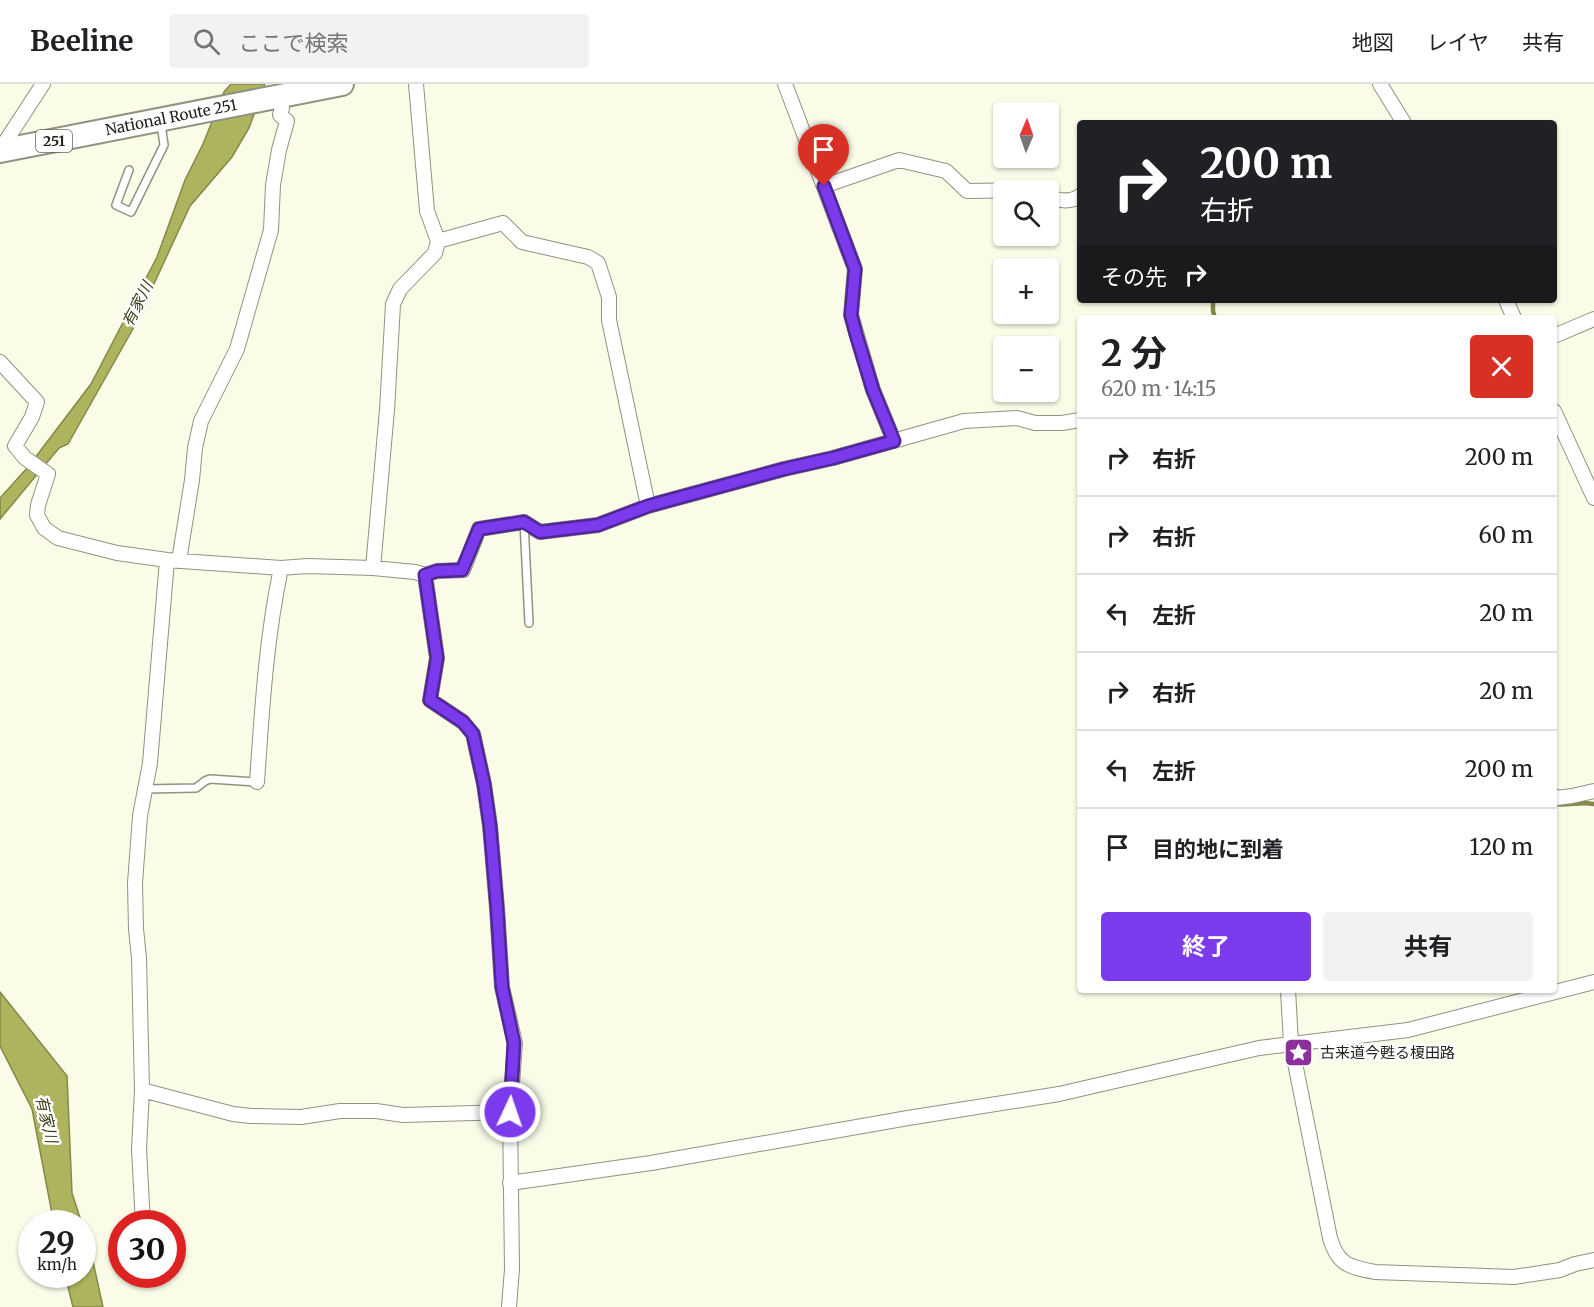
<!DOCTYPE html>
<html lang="ja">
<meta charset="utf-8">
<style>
:root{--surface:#fff;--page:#f2f2f2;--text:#202124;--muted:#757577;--line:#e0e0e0;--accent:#7c3aed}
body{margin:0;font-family:Merriweather,"Noto Sans JP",serif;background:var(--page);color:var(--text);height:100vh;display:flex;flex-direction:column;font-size:22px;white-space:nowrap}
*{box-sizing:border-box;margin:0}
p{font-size:20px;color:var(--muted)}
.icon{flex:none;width:33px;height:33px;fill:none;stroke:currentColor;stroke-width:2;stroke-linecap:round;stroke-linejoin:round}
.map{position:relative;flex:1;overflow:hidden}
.panel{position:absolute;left:1077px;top:231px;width:480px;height:678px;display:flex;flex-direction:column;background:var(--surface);border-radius:6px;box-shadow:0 2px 4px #0004}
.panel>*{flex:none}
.guide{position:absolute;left:1077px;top:36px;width:480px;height:183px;border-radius:6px;box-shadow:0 2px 4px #0004;background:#202124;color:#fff;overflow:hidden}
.needle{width:39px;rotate:2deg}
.buttons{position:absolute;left:993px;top:18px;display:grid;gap:12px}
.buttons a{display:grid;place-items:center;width:66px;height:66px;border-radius:6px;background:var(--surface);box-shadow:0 2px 4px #0004;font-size:30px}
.speed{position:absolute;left:18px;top:1126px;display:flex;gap:12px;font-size:30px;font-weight:700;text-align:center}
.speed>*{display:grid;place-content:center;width:78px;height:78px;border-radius:50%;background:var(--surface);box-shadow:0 2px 4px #0004;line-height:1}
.speed small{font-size:15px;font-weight:400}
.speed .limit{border:9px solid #d22;background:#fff;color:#111}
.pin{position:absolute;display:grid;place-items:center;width:51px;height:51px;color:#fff;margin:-62px -26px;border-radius:50% 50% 50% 0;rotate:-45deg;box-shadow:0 0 6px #0007}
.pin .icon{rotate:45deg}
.me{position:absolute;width:66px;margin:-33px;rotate:3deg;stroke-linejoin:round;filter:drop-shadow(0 0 4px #0008)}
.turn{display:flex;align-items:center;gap:21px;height:126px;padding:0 24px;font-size:27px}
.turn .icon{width:78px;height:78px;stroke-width:2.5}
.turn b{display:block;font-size:42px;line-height:51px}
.then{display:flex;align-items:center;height:57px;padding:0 24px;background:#0003;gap:12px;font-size:22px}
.round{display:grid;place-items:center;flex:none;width:63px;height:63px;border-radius:6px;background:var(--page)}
.overview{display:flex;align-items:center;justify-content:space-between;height:102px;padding:0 24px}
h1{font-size:36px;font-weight:700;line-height:45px}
.cta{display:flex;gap:12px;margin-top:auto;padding:12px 24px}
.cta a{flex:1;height:69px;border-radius:6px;background:var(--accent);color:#fff;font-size:24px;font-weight:700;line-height:69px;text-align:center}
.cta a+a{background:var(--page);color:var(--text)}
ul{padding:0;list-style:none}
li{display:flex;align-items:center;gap:18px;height:78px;padding:0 24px;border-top:2px solid var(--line)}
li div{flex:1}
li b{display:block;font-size:22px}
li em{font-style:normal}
header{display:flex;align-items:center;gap:36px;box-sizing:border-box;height:84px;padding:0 30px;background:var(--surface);border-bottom:2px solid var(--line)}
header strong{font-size:28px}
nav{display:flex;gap:33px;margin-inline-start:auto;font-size:21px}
.search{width:420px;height:54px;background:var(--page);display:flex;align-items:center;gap:15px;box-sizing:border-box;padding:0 21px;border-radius:6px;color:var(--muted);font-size:22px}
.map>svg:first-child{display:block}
</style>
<header>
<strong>Beeline</strong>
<div class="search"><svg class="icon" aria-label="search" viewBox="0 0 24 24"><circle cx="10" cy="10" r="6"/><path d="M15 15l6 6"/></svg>ここで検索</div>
<nav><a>地図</a><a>レイヤ</a><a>共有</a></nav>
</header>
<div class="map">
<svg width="1594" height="1223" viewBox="0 0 1594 1223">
<rect width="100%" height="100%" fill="#fafce8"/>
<path fill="#aeb45d" stroke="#84894a" stroke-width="1.5" d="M231,0H265L249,44L232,73L190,122L134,243L68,360L59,364L0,435V414L28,383L91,300L157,173L185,96L203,60L224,8Z
M0,908L67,992L72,1109L82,1140H54L32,1025L0,962Z
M83,1143L94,1182L103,1223H73L65,1191H82Z"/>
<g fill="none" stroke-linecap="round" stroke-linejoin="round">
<path stroke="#84894a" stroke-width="4.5" d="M1213,216V227L1215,234
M1554,720C1568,722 1581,717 1594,720"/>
<defs>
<path id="service" d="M129,86L116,121L131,128L164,61L161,40
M524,438L529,539
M145,705L196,704L205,697L210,695L257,698"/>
<path id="minor" d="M785,0L855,185L851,231L873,306L894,357
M1380,0L1404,39
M0,66L43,0
M824,102L899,76L946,87L967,107L1038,106
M1048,112C1059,117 1070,119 1080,112
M438,157L503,139L522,158L588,173L598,179L609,213V236L648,422
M1506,216L1514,234
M1554,252L1594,235
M0,278L37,318L32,333L15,362L25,374L48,390L38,421L37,431L44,444L58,454L117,469L167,476L281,484L307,482L373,484L415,488L425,491L437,487L463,486L479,445L524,438L540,448L598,441L648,422L784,385L833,374L964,337L1017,334L1035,339H1062L1080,336
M1554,327L1594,414
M167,476L150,679L140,732L135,799L136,845L139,874L142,1006L233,1030L251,1032L301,1033L340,1027H376L403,1031L510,1028
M179,477L192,396L195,364L201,337L237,265L271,146L273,101L279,66L287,37L280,31L282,24
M373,484L387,326L393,220L400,205L435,169L438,157L427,127L416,0
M425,491L437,574L430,616L463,638L473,650L484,700L490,742L497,824L502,903L515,959L510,1028L512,1185L509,1223
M257,698C262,626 266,555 281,484
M1554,712L1556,714L1572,712L1594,707
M1288,906L1291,959L1330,1154C1338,1181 1349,1183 1375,1188L1514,1193L1560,1186L1575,1180L1594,1176
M142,1006L139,1065L143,1140
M510,1099L651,1079L908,1034L1059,1010L1259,964L1408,946L1594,898"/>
<path id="trunk" d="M0,67L342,0"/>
</defs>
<use href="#service" stroke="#919380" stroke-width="10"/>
<use href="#minor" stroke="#919380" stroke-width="16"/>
<use href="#trunk" stroke="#919380" stroke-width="26"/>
<use href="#service" stroke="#fff" stroke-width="7"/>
<use href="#minor" stroke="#fff" stroke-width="14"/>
<use href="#trunk" stroke="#fff" stroke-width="22"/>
</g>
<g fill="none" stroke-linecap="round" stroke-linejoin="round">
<defs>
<path id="route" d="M510,1028L514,959L502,903L497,824L490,742L484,700L473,650L463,638L430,616L437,574L425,491L437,487L462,486L479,445L524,438L540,448L598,441L648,422L784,385L833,374L894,357L873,306L856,250L851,231L855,185L824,102"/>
</defs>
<use href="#route" stroke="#51269a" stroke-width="15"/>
<use href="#route" stroke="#7c3aed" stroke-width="10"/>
</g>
<defs>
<symbol id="sight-square" viewBox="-11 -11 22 22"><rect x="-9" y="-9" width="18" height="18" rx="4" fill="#8c309b" stroke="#fff"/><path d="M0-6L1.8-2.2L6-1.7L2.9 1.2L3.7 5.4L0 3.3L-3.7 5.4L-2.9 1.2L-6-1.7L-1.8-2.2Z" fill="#fff"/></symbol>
</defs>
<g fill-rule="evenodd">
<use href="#sight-square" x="1282" y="952" width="33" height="33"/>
</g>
<g text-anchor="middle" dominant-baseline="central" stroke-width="5" stroke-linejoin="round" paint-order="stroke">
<rect fill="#fff" stroke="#656661" stroke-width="1.5" x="36" y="46" width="36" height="22" rx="4.5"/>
<g font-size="14" font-weight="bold" fill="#23241d">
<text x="54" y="57">251</text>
</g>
<g font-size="15" fill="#23241d" stroke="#fff">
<text transform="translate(171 33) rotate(-11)">National Route 251</text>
</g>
<g font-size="15" fill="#23241d" stroke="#fff" text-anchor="start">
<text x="1320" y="968">古来道今甦る榎田路</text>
</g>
<g font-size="16" font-style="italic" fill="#3e401b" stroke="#fff">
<text transform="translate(137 220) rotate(-63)">有家川</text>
<text transform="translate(47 1035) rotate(77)">有家川</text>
</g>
</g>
</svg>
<div class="buttons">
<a><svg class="needle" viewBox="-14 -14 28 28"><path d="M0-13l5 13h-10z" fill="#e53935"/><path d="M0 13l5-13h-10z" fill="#757577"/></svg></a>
<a><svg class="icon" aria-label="search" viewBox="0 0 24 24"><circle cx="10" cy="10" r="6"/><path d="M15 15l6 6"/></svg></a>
<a>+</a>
<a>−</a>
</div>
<div class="speed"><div>29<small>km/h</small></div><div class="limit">30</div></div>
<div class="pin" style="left:824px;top:102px;background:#d93025"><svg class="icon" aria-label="arrive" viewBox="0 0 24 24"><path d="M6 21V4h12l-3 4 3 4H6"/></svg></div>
<svg class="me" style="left:510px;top:1028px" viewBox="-20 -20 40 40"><circle r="17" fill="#7c3aed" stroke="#fff" stroke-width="3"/><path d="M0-11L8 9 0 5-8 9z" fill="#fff"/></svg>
<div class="guide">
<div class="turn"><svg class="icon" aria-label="right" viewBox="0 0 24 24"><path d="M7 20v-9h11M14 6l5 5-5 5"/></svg><div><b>200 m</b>右折</div></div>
<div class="then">その先<svg class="icon" aria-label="right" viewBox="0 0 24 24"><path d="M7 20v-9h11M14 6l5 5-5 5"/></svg></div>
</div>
<section class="panel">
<div class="overview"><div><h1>2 分</h1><p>620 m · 14:15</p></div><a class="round" style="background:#d93025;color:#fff"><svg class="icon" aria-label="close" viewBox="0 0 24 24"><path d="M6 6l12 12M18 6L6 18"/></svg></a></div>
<ul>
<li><svg class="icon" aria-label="right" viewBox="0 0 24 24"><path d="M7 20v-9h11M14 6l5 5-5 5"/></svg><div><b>右折</b></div><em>200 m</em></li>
<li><svg class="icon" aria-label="right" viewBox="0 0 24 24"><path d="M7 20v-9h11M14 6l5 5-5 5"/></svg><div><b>右折</b></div><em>60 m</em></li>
<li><svg class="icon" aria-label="left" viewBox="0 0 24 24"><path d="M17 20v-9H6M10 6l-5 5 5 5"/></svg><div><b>左折</b></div><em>20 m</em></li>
<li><svg class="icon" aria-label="right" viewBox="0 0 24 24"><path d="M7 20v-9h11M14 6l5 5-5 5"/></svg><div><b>右折</b></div><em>20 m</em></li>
<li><svg class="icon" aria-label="left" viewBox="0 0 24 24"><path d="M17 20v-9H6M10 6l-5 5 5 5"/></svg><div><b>左折</b></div><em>200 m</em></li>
<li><svg class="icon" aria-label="arrive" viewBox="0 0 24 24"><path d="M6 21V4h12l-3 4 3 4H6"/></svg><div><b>目的地に到着</b></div><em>120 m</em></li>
</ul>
<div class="cta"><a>終了</a><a>共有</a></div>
</section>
</div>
